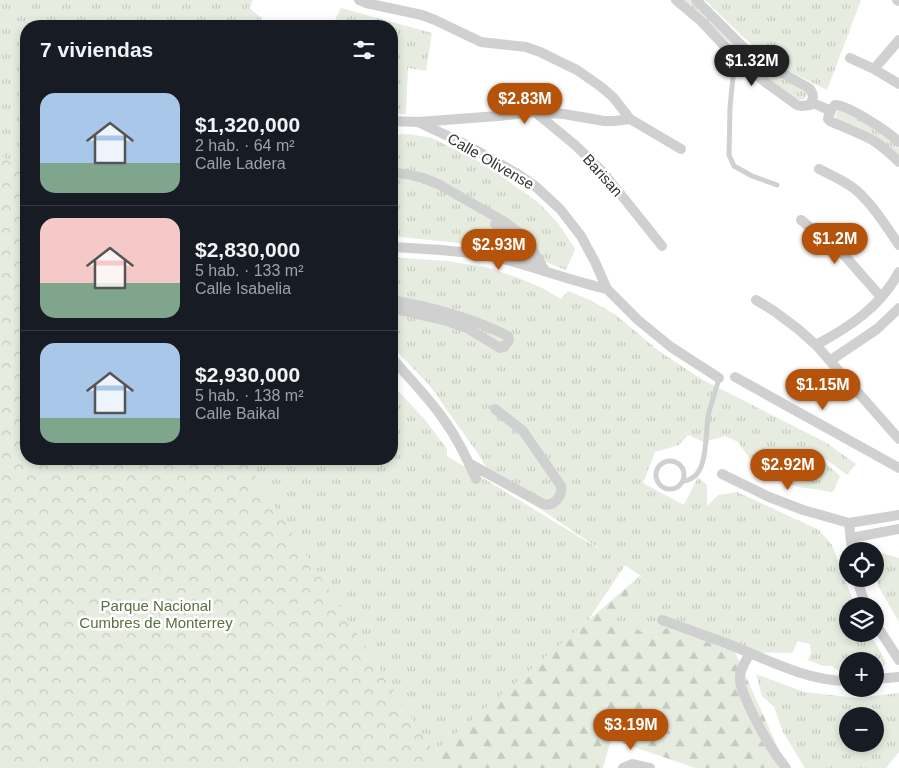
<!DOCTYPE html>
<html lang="es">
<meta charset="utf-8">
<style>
:root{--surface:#171b24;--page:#242831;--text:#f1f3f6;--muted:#9ea1a6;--line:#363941;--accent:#b45309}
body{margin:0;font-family:Helvetica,sans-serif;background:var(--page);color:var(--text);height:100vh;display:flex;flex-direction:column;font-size:19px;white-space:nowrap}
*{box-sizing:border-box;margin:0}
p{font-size:16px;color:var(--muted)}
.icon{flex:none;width:28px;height:28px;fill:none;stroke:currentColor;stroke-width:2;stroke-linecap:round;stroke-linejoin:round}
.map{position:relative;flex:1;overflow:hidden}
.details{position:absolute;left:20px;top:20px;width:378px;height:445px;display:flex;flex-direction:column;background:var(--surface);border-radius:20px;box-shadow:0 2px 8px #0003}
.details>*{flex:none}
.buttons{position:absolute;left:839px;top:542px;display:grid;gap:10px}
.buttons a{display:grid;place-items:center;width:45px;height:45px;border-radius:50%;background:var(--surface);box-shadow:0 2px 8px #0003;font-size:25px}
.price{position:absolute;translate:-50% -42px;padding:0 11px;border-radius:18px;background:var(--accent);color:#fff;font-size:16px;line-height:32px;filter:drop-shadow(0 1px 2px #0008)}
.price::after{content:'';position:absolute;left:50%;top:30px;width:15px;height:11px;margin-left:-8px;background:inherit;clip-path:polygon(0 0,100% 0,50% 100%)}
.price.on{background:#222;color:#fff}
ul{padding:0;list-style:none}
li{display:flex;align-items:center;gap:15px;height:125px;padding:0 20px}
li+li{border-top:1px solid var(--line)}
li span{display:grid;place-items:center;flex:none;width:140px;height:100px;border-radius:15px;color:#555}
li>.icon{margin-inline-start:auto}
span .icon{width:60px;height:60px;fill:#fffc;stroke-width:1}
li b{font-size:21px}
h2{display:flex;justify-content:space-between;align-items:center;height:60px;padding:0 20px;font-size:21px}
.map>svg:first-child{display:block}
.grass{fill:url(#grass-tufts);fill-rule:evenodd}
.forest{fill:url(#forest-firs)}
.park{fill:url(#park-crowns)}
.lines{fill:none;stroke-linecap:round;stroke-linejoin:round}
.service{stroke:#d0d0d0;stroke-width:5}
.minor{stroke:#d0d0d0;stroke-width:10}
.labels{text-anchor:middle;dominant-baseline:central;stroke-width:5;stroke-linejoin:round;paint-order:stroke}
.street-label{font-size:15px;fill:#333;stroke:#fff}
.park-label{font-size:15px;fill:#56703f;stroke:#fff}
</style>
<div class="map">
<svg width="899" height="768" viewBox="0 0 899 768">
<defs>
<pattern id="grass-tufts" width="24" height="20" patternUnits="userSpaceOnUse" patternTransform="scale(1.25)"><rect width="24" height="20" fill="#e6ecdf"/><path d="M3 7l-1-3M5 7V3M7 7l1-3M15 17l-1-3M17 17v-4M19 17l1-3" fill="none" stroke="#c6cbc0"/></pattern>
<pattern id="forest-firs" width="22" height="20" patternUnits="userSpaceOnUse" patternTransform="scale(1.25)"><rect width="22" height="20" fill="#e6ecdf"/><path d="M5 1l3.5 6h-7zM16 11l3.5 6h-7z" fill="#c6cbc0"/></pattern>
<pattern id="park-crowns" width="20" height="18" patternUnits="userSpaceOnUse" patternTransform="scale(1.25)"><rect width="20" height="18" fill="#e6ecdf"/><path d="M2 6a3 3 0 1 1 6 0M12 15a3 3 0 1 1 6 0" fill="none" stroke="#c6cbc0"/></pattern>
</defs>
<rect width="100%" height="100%" fill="#fff"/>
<path class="grass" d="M0,0H253L249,8L262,18L256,26H26V459H391V383L426,421L447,449V456L607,554L490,475L481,458L430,386L391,345V257L446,261L486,267L524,280L544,289L561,299L568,291L590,300L616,315L659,351L703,380L825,442L856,464L847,475L823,457L820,458L840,476L833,492L798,487L760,473L738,442L725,436L704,442L688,435L679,445L655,452L643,483L684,505L698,477L707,485V506L718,495L737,492L819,530L832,545L855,606H848V634H870L884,658L886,664L875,673V661H848L847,675H846L832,666H823L808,660L811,653L810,644L798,641L792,653L735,652L668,628L646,634L611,619L641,576L625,565L587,622L416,768H0Z
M683,0H690L691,1L754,62L772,73L806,90L807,95L805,99L799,100L767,78L752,65L708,22Z
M705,0H861L827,90L779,66L742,36Z
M341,8L432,33L426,71L408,68L406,114H391V91L397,66L391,65V26H332Z
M839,110C857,117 886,134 899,148V158L873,135L860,128L837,120L835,115Z
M408,134L432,138L484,164L539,203L558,223L575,249L566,270L528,255L488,246L391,236V135Z
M882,553L899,558V622L878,586L875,563Z
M756,674L804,692L857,698L899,693V752L886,768H805L783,732L774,707L762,696ZM848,716H875V744H848Z"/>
<path class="forest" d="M641,575L612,619L646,634L668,628L735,652L787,768H695L611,739L603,768H416Z"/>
<path class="park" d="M0,154L26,175V459H244L444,768H0Z"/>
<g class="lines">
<path class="service" d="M735,57L730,107L729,155L734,166L752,176L777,185
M656 475a14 14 0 1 1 28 0a14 14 0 1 1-28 0Z
M683,481C711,479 704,431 709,412C712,401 716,390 719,378"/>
<path class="minor" d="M359,0L366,3L422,15L435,20L481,42L526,47L540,52L577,70L600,86L613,97L630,119L681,149
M676,0L701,21L735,57L765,82L797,105L801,106L810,105C814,98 814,94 809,88L766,64L751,55L696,0
M897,0L899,1
M850,58L874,69L899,84
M874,69L899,40
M811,102L831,111
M535,112L575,145L602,171L662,246
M391,121L418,122L498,116L535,112L564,114L604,121H614L630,119
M418,122L467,145L516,173L535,186L560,209L581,236L595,262L607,289L638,320L671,347L719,378
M899,142C890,133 847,104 835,105C831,109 829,114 828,119L830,121C845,128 860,133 874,141C883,147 891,154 899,162
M819,169C831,175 845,181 856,190C873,205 886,226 899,245
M391,173L406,174L423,178L438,184L505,222L518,232L530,245L545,271
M801,220L844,255L881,297
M495,224C515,236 521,247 531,266
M391,247C428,249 467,251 503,259C538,268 572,281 607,289
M391,300C432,307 472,318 508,336L509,340L504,347L500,348L467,328L444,320L391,308
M756,300L774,311L798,329L816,345L899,439
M816,345C851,326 880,307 899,272
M391,357C408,377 427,396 442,417C456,436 467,458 476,479
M831,360L877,329L899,308
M735,377L899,468
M470,464L543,504C553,507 563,497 561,486L523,431L495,409
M722,474L769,497L803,510L849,523L899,515
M849,523L852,551
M851,538L899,529
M857,579L862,595L867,606
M662,620L728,644L750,653
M875,623L899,660
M875,679L899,677
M623,768L633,764L650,768
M786,768C770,748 759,728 748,704C745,696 740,688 740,679C739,670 746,661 750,653C780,666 814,681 848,681"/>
</g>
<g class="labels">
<g class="street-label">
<text transform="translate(491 161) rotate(30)">Calle Olivense</text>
<text transform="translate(603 175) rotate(48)">Barisan</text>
</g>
<g class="park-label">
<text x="156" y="605">Parque Nacional<tspan x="156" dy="17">Cumbres de Monterrey</tspan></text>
</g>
</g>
</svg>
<div class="buttons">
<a><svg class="icon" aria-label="locate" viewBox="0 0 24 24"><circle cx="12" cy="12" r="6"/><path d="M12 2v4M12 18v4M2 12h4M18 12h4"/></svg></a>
<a><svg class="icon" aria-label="layers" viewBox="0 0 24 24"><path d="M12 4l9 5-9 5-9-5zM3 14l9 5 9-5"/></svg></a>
<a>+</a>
<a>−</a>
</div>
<b class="price on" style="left:752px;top:87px">$1.32M</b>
<b class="price" style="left:525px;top:125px">$2.83M</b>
<b class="price" style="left:835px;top:265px">$1.2M</b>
<b class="price" style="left:499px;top:271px">$2.93M</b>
<b class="price" style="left:823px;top:411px">$1.15M</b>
<b class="price" style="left:788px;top:491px">$2.92M</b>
<b class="price" style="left:631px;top:751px">$3.19M</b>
<section class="details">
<h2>7 viviendas<svg class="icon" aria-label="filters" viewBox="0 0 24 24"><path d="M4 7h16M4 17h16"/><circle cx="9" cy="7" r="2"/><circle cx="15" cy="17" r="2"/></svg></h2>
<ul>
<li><span style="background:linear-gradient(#a9c7e8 70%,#7fa58c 0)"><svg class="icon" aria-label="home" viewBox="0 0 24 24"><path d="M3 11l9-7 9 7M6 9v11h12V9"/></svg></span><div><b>$1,320,000</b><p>2 hab. · 64 m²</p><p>Calle Ladera</p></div></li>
<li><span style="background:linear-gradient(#f6c9c9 65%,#7fa58c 0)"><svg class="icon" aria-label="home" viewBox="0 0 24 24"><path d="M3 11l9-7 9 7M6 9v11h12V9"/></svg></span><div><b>$2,830,000</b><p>5 hab. · 133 m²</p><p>Calle Isabelia</p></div></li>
<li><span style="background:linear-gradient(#a9c7e8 75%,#7fa58c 0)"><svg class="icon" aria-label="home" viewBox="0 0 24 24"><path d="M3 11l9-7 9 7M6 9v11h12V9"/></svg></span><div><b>$2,930,000</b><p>5 hab. · 138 m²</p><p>Calle Baikal</p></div></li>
</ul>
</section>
</div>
